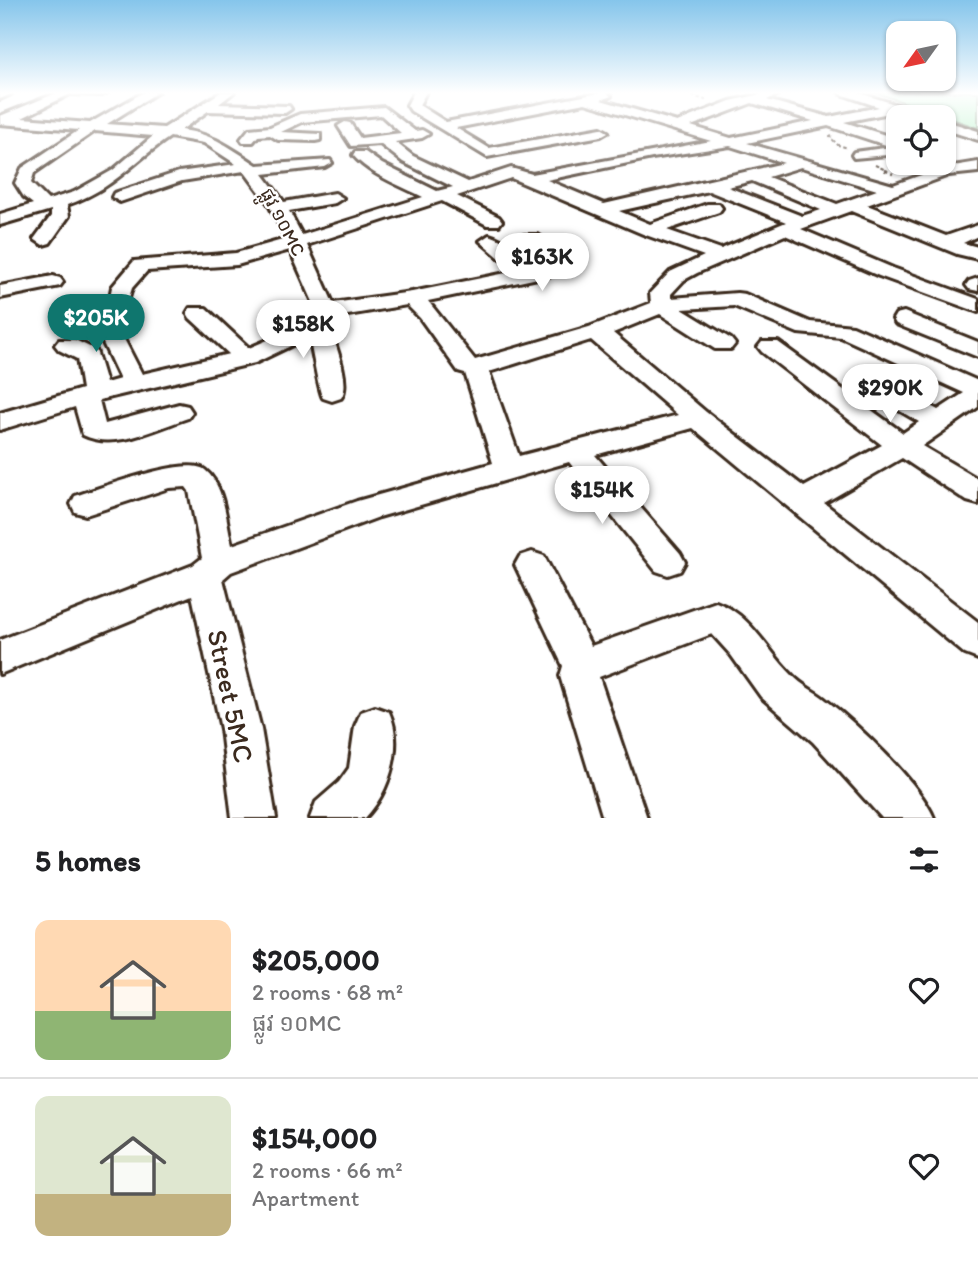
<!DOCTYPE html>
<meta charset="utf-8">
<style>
:root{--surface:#fff;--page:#f6f6f6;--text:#202124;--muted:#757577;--line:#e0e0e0;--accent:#0f766e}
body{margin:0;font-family:Itim,"Noto Sans Khmer",sans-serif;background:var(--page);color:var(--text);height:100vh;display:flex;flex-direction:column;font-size:26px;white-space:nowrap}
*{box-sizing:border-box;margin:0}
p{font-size:23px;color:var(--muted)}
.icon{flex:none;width:38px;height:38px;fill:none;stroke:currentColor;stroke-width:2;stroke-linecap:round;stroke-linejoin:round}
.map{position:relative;height:818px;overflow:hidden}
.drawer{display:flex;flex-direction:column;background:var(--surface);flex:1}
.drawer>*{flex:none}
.needle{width:46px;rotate:237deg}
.buttons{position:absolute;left:886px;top:21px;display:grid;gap:14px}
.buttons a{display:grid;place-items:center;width:70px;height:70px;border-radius:14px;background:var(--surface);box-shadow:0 2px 5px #0004;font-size:35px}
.price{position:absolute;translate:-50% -60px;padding:0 16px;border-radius:24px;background:#fff;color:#222;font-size:23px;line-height:46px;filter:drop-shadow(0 2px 4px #0008)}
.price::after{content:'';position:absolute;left:50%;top:42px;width:21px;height:16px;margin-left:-10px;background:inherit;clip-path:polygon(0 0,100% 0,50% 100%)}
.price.current{background:var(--accent);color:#fff}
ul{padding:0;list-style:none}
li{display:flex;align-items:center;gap:21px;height:175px;padding:0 35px}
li+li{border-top:2px solid var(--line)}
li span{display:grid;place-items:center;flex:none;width:196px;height:140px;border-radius:14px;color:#555}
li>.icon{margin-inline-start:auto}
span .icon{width:84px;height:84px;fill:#fffc;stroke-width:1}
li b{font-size:30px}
h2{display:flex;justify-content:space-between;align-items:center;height:84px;padding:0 35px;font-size:30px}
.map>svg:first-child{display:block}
.green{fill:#a7efbd;stroke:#718c6e;stroke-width:2}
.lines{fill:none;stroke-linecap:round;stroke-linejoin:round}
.minor-casing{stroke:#3b2a1e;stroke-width:6}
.path-far1{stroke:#3b2a1e;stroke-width:2;stroke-dasharray:3.5 2.5;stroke-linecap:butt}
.path{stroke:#3b2a1e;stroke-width:2.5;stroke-dasharray:4.5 3.5;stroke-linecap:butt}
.minor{fill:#fff;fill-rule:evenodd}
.wall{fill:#bc8c7e;stroke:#3b2a1e;stroke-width:2}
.shaded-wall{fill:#997267;stroke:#3b2a1e;stroke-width:2}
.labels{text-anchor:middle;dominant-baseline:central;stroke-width:5;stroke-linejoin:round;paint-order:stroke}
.far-street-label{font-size:19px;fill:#3b2a1e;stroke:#fff}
.near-street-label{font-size:28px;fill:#3b2a1e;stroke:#fff}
</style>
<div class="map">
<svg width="978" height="818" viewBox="0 0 978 818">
<rect width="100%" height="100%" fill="#fff"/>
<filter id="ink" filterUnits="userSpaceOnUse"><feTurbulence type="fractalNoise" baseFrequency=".0143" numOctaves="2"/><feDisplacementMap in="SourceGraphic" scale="14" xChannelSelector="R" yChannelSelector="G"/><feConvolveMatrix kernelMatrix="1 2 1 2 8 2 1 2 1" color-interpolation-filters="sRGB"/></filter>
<g filter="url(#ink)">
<path class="green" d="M872,92H978V128L877,93Z"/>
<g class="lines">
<g class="minor-casing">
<path id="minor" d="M0,92H9L11,94L0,99Z
M59,92H74L22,118L90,123L144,92H158L107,124L164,128L221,92H234L219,104L289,106L291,109L285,113L208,111L181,130C212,133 232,149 257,165L330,160L332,163L325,167L263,174L284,202L335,193L343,198L335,203L289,211L302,235L423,197C400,185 370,175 353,155L355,152H365L382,164L437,191L453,187L403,162L380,144L351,146L338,126L345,122L350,123L360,138L401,133L381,115L302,122L281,132L320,134V140L315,141L278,140L270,135L258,136L253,142H243L241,139L249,129L270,127L300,114L384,107L415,131L422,130L429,134L422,138L395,142L413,156L468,182L511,168L532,174L711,141L585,103L456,128L489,148L601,128L608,132L601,136L487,157L411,111L407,105L414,92H426L419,105L446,122L605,92L611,96L601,100L677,122L730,101L770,92L777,95L767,100L829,117L879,107L841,94L839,92H856L927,114L928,117H910L894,112L844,122L898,139V154L854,158L852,155L854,152L892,147L828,126L747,143L893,185L941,168L978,162V172L949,175L867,205L946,236L978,225V236L963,243L978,247V259L957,254L851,211L801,229L893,268L978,299V312L879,276L785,235L697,273L684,280L671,294V298L737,293L745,294L810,322L853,326L978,381V407L922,446L978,479V504L967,501L902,458L824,503L978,622V659L965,654L693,428L595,455L680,553L685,562L680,571L668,575L656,571L569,462L379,517L231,572L223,579L261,729L276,818H232L221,729L192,595L0,674V640L193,565L202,558L189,491L186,487L169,488L86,515L75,512L71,504L75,496C98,489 187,455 205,470C225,486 226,522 232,545L357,501L493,463L465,373L458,371L420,318L407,305L336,317L328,323C334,341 352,383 341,398L332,401L323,398C319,393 312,348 309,337L255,363L99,400L105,424L179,404L188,406L192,412L188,418C157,428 115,451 83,435L75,407L0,430V413L82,389L77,359L59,350L55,345L59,340H75L96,350L106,383L120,379L88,311L91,306H107L142,374L229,354L190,318L187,313L190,308H206L249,348L277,336L317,311L290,250L237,265L147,271L132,288L128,301H114L110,297L112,287L134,261L236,253L286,239L268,203L244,171L182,181L120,202L112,197L114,193L179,172L236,164L204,143L170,137C131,163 114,189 67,205L69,216L50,243L43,245L34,239L51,216V210L0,225V214L33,204L24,197L15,183L22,168L79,130L0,124V116ZM752,103L813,121L731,138L691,126ZM95,131L153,136L113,170L74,192L48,200L31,183L34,173ZM730,146L784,163L604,204L547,180L652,158ZM801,167L877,190L837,204L768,177ZM511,178L643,234L704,256L670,272L650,293L651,303L589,327L475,360L428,301L576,270L579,266L576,262L538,235H524L522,239L524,243L553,263L529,268C522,255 504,239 489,235L480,241L508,265L511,272L412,292L333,303L307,245L442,201L487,225H499L502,221L499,217L457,196ZM752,181L821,210L802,216L728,187ZM709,191L786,222L721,249L667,230L719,212L722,208L719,204H707L650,224L619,211ZM734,306L798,333L841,337L964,393L938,410L884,381L875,378L866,381L862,386L866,391L919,422L903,433L778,342H762L758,347L762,352L882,445L804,487L706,412L613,333L660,314L715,349H731L735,344L731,339L682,309ZM591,340L678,415L519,456L489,372Z
M943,120L978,131V140L943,129Z
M53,276L60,278L63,282L60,286L0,298V286Z
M978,278V291L969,289L966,285L969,281Z
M904,312L978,342V357L896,324L893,319L896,314Z
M532,552L544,556L591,646L716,602C752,615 766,650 792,675C802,686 815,691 826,700C857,724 920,783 934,818H882L813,742L761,697L731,655L712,634L599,677L647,818H603L560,676L563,666L515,565L520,556Z
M375,707L389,712C404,745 390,792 365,818H310L316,802L339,782L349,768L355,726L361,712Z"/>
</g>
<path class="path-far1" d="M686,94L706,100
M832,136L830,137L838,145L848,148
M875,165L888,171"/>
<path class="path" d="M884,170L893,174"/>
<use href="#minor" class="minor"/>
</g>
<path class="wall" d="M70,92H112L102,97L72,96Z"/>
<path class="shaded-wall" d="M100,92H112L102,97Z"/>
</g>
<linearGradient id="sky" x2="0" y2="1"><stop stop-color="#85c5eb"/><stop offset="0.45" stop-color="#fff"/><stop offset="1" stop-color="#fff" stop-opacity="0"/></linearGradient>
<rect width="978" height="206" fill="url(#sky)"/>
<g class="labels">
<g class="far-street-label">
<text transform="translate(283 222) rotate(62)">ផ្លូវ ១០MC</text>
</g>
<g class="near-street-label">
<text transform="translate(231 696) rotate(78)">Street 5MC</text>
</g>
</g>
</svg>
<div class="buttons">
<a><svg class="needle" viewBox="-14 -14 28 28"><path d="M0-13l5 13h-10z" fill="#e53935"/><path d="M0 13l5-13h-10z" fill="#757577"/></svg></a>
<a><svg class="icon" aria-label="locate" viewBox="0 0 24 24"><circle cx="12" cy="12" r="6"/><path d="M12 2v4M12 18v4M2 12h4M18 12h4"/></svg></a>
</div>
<b class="price" style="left:542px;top:293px">$163K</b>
<b class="price current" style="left:96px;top:354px">$205K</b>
<b class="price" style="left:303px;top:360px">$158K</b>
<b class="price" style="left:890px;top:424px">$290K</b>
<b class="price" style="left:602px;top:526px">$154K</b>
</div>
<section class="drawer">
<h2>5 homes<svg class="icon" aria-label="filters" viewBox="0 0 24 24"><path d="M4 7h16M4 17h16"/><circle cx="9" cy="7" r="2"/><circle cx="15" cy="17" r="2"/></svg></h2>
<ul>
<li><span style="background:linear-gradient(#ffd9b3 65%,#8fb573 0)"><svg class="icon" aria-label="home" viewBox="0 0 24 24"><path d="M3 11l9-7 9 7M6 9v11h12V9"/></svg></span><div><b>$205,000</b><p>2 rooms · 68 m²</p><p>ផ្លូវ ១០MC</p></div><svg class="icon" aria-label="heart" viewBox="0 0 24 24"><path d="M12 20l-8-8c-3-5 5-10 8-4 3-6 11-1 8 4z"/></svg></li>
<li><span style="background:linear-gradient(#dfe7d0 70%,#c2b280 0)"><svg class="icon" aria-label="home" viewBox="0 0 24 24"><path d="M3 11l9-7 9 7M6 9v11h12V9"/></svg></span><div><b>$154,000</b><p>2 rooms · 66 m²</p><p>Apartment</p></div><svg class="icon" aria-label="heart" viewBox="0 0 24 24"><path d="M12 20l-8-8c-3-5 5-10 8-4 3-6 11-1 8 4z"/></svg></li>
</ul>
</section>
